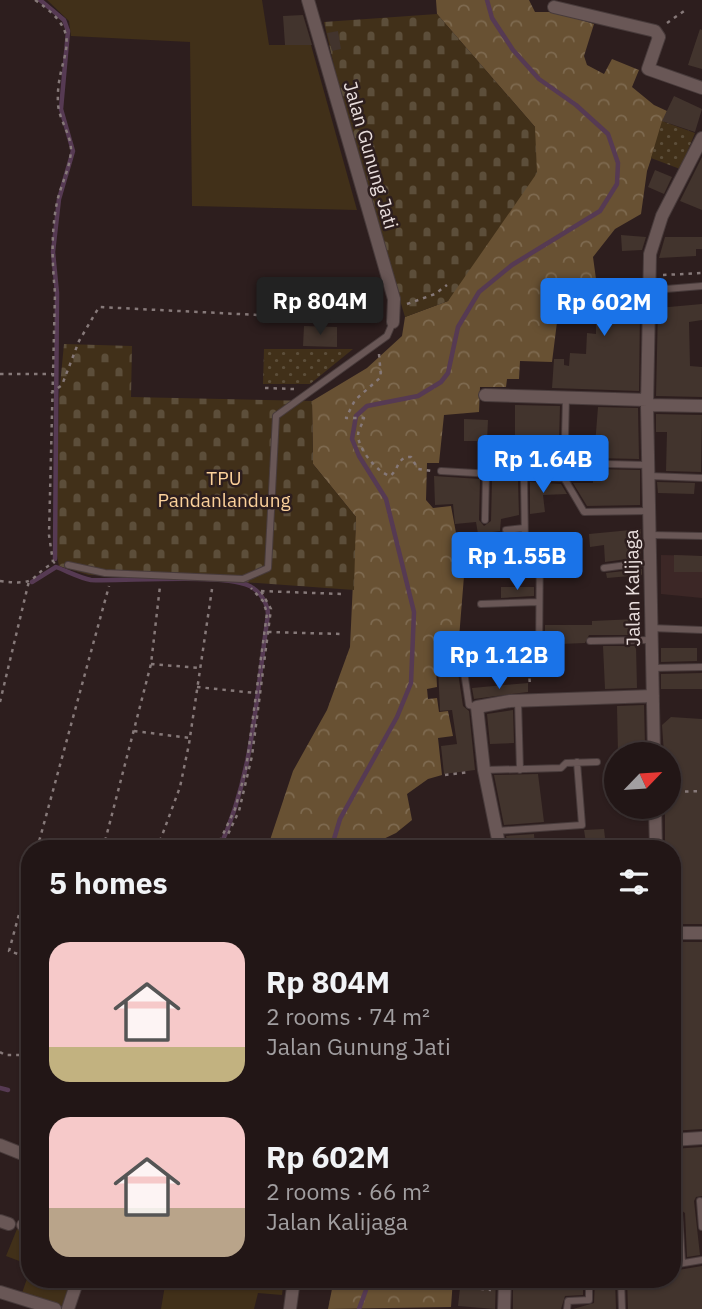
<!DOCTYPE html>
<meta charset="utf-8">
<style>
:root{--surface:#221616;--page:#2e2323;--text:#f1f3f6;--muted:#a29fa1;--line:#3f3535;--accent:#1a73e8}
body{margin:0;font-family:"IBM Plex Sans",sans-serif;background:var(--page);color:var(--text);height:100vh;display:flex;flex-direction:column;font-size:26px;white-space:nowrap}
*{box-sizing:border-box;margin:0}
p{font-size:23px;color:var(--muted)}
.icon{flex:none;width:38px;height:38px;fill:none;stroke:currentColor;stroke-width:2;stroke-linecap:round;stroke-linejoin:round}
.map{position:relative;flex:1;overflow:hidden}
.sheet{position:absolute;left:21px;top:840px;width:660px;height:448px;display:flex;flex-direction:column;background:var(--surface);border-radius:28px;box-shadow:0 2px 5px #0004,0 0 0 2px var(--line)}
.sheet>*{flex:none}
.needle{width:46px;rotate:65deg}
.tools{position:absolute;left:604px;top:742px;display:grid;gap:14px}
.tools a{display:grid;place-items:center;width:77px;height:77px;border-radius:50%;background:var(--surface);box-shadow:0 2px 5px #0004,0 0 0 2px var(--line);font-size:35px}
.price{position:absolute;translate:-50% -60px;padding:0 16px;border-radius:7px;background:var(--accent);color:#fff;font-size:23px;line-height:46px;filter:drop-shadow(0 2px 4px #0008)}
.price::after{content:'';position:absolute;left:50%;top:42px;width:21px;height:16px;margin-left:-10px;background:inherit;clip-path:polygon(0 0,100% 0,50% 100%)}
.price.selected{background:#222;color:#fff}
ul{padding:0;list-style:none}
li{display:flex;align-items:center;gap:21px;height:175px;padding:0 28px}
li span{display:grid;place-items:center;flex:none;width:196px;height:140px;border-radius:21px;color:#555}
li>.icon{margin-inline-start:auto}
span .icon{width:84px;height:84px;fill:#fffc;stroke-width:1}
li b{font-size:30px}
h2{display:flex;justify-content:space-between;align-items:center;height:84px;padding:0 28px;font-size:30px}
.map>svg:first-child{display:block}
.built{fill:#3c2726}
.grass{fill:#413019}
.forest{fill:url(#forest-crowns)}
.cemetery{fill:url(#cemetery-stones)}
.park{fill:url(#park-dots)}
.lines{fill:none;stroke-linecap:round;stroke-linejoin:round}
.stream{stroke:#563a53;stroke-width:4.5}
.building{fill:#42342d}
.lane-casing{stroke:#483b3b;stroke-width:8}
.street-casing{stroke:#483b3b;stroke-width:14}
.path{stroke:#867979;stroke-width:2.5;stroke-dasharray:3.5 5;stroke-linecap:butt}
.lane{stroke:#695756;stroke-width:6}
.street{stroke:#695756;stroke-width:12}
.labels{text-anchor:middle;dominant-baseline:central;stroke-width:5;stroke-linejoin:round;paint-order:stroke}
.street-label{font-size:19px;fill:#e9dedd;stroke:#2d1e1e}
.park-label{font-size:19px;fill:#fcd19b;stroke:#2d1e1e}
</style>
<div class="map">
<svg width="702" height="1309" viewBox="0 0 702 1309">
<defs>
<pattern id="forest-crowns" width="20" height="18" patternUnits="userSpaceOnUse" patternTransform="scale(1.75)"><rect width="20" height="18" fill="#685133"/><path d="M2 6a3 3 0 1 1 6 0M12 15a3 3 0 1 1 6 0" fill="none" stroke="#7e6a50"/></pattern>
<pattern id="cemetery-stones" width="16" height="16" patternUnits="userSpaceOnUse" patternTransform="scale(1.75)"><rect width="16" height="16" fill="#413019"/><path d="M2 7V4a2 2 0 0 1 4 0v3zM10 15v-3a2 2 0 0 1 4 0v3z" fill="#5c4e3a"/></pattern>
<pattern id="park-dots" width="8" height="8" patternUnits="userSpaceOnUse" patternTransform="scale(1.75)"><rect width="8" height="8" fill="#413019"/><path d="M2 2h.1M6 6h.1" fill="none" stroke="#5c4e3a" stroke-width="1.8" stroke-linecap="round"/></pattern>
</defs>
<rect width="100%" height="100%" fill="#2d1e1e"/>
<path class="built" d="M661,555L702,556V598L661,594Z"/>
<path class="grass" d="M47,0H262L269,45H311L357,210L192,206L190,42L71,36L69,21Z
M17,1229L30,1233V1265L6,1256Z
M30,1270V1279H71L62,1306L22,1293Z
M166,1279H284L282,1295L258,1293L254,1309H161Z"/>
<path class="forest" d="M436,0H529L535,12H555L594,24L584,56L587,65L604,74L612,59L639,70L632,87L654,105L667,111L647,171L641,214L615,229L593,257L596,279L559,278V306L552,362L520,361L519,379H507L506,387H480L479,412L444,415L439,463H427L426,500L433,508L451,506L464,576L457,663L436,666L437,687L427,689L428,699L437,698L439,712L448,711L453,736L438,738L442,775L428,779L407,794L412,820L396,833L375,843L376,849H267L293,771L327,710L350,647L356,517L313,464L312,401L367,368L402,336L405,317L448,301L535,127L437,14Z
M334,1279H453L451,1307L328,1309Z"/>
<path class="cemetery" d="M437,14L535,127L537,173L448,301L405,317L346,118L324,22Z
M64,344L132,346L131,397L312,401L313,464L356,517L354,590L187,578L89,575L59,566L56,550L59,396Z"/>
<path class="park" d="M662,121L695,133L680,169L651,158Z
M264,349H353L310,384H263Z"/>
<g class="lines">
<path class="stream" d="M40,0L64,20L68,31L61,109L73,151L59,199L53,252L57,293L55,559
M32,582L56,567C67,571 80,578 91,580C124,582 230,572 253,588C262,594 268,605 268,615C256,695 254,774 219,849
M331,849L340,819L397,717L411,683L414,612L386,499L359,456L352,439L356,416L367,406L418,396L441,382L448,373L458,327L479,292L512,265L600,211L617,184L618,163L608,134L576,105L539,79L513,50L492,18L487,0
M0,1088L8,1090
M359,1309L370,1279"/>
</g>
<path class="building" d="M303,15L312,45H285L283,16Z
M700,29L702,30V69L688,65Z
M338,31L341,49L332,51L327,33Z
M674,96L702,109L695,132L662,121Z
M702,157V210L680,201Z
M655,170L672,177L664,194L648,187Z
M621,235L646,237L642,250L622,251Z
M665,237H702V249H696V256L659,258Z
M561,279L636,282V307H640L639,391L552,388L554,359H564V365L569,366L570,353L586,354L587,333L596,334V306L560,305Z
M702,304V320L689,322L690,366L702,367V397L656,396L658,308Z
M304,326L337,327V347L303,346Z
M515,405L560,406L559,442L530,441V470L501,469V442H515Z
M598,407L638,408L639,459L594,458Z
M656,414L702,415L701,472L666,471L667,432H656Z
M464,419L488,420L487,441H464Z
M593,469L640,470V505L587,506L573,483H593Z
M434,476L480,479L479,520L484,526L491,521L492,480L518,481L519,515L501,519L500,531L478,534L476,522L455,524L453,504L435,505Z
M530,482L561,484L567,494L543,495L545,512L530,514Z
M657,482L695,483L694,494L658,493Z
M641,529V557L605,562L604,545L590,547L589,534Z
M674,555L702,556V572H674Z
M642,569V575L607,578L606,573Z
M501,587H534V596L501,598Z
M636,619V635H589L585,643L559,644V656L545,657V625H592V621Z
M603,646H636L637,688L605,689Z
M661,648H697V661L661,662Z
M457,666L463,706L469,711L475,770L444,774L441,746L457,744L452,710L440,711L438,667Z
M702,673V689H661V674Z
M528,683V692L474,699L472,688Z
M644,705L645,745H637L638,754H618L617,706Z
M513,710L514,743L490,744L487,714Z
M671,717L702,719V924H672V849H665V807H673L672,763H668V754H664L662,725Z
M538,774L544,822L504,825L494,775Z
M604,829L606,847L587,849L584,830Z
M534,834L535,849H509L506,836Z
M672,942H702V1129L672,1131Z
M702,1147V1196L696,1197L694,1201L700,1255L687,1257L685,1213L678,1208L673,1214L676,1259H672V1207H676L672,1149Z
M702,1266V1309H628L627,1279H672V1271Z
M461,1279H496L495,1309L458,1306Z
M525,1279H583V1295L565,1296L561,1309H513V1288H524Z
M595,1279H615L616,1309H573L594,1303Z"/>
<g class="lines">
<g class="lane-casing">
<path id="lane" d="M649,300L656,299L666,289L702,286
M566,397L564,478L584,512L649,511
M564,463L648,465
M441,471L564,478
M649,476L702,478
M485,520L486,473
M506,530L524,528
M650,535L702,536
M68,565L105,573L243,579L268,568L276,416L387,336L393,322
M604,568L650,562
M481,604L538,602
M651,628L702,630
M590,641L652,640
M652,668L702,667
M518,701L520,770
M477,707L469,705L463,665L539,658L540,541L525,543L524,478
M484,770L561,768L566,763L597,762
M497,831L582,825L577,762
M700,1201L702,1227
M679,1214L682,1263
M672,1265L702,1260
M621,1279L622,1309
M567,1309L568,1301L589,1300V1279"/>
</g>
<g class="street-casing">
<path id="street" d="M308,0L394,299L393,322
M554,7L655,31L659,37L648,69L702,88
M485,395L647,400
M647,405L702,406
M654,754L647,405L650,254L662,216L702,138
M655,807L656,849
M500,849L484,770L477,707L510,701L653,696
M672,933H702
M672,1140L702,1138
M0,1145L30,1157
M0,1221L9,1224
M23,1225L30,1227
M0,1292L55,1309
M68,1309L78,1279
M290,1309L294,1279
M504,1309L505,1279"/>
</g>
<path class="path" d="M35,0C91,38 55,53 58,104C59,120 71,134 71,150C70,169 61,184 57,202C51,232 52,262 55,293L49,535L53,562
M667,23L684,11
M663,275L702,273
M407,304L435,294L447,285
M379,354L381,377L355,400L346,418H364C363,423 358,430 358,435C358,449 377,472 390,476C399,470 397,456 411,457L418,469L432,471
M0,374H52
M265,388L294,389
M51,393L62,385L79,341L99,307L379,321
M0,581C41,586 27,577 55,562
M261,591L341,594
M268,632L342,634
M151,664L200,668
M529,670L530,687
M197,687L255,693
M0,702L29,581
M134,731L190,738
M445,775L470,772
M668,792L702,791
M37,849L109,586
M103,849L151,664L160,586
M157,849L180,787L189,744L212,589
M216,849L235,809L246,769L267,613L263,601L251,588
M221,849L239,811L252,756L271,609L261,591
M30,874L9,951L30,958
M0,1052L5,1055H30
M455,1286L491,1290"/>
<use href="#lane" class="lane"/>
<use href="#street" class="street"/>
</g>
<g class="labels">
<g class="street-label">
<text transform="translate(371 155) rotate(74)">Jalan Gunung Jati</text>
<text transform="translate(632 588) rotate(-91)">Jalan Kalijaga</text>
</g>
<g class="park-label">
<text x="224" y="478">TPU<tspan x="224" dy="22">Pandanlandung</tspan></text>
</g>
</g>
</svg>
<div class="tools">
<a><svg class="needle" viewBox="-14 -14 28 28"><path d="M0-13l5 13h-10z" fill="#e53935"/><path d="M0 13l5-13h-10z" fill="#a29fa1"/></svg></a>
</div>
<b class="price selected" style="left:320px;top:337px">Rp 804M</b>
<b class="price" style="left:604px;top:338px">Rp 602M</b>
<b class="price" style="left:543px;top:495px">Rp 1.64B</b>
<b class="price" style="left:517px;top:592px">Rp 1.55B</b>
<b class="price" style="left:499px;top:691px">Rp 1.12B</b>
<section class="sheet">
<h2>5 homes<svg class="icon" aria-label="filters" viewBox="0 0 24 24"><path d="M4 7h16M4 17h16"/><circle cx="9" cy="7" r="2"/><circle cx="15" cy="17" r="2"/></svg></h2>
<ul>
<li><span style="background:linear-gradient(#f6c9c9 75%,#c2b280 0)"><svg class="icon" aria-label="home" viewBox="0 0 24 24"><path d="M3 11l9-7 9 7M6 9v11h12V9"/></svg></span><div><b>Rp 804M</b><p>2 rooms · 74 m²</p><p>Jalan Gunung Jati</p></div></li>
<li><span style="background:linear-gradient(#f6c9c9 65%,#b9a48a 0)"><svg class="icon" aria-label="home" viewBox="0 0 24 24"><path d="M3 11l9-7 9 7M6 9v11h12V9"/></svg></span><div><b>Rp 602M</b><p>2 rooms · 66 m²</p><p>Jalan Kalijaga</p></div></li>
</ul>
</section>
</div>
